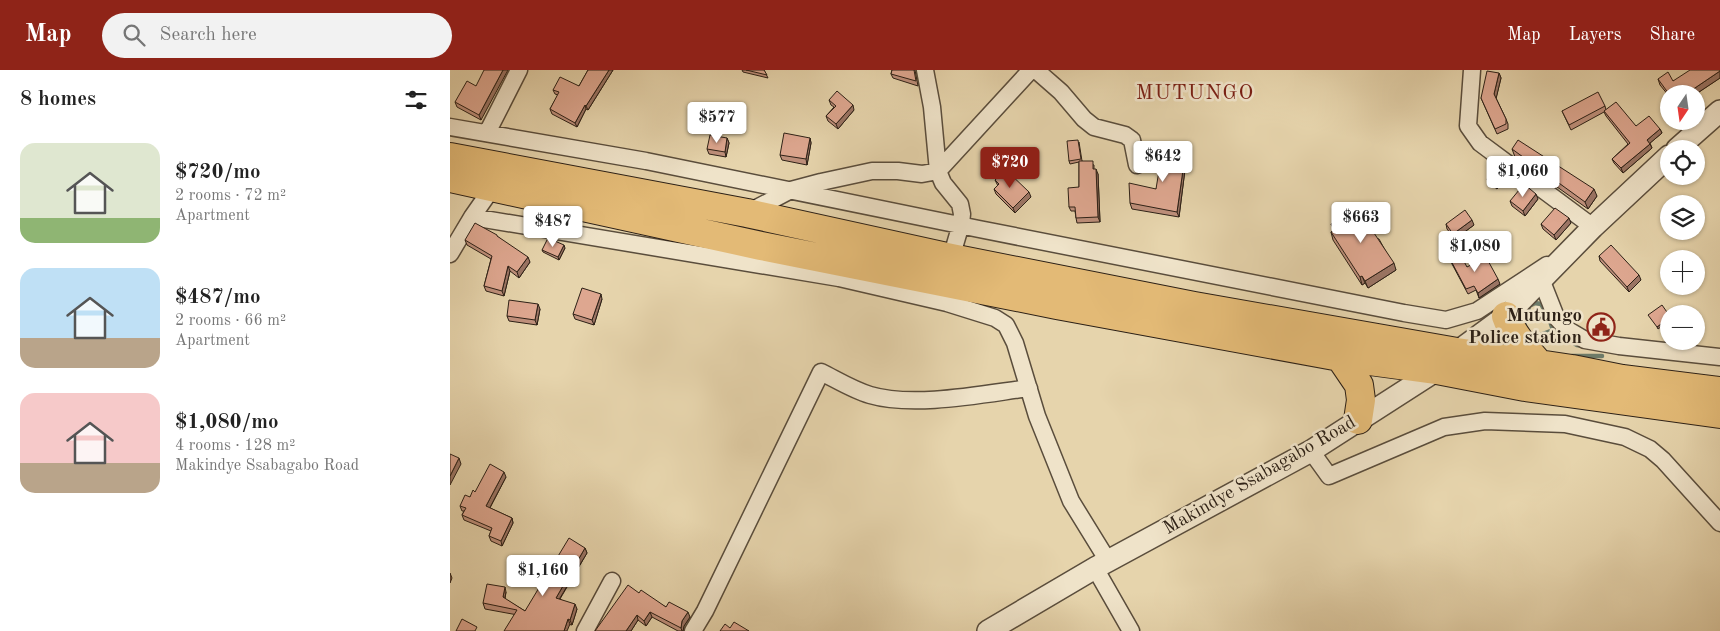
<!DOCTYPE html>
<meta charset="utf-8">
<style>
:root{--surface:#fff;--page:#f2f2f2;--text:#222;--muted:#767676;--accent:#8f2418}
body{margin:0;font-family:"Old Standard TT",serif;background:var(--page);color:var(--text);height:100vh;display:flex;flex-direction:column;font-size:19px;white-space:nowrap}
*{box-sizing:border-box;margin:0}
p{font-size:16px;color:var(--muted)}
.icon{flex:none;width:28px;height:28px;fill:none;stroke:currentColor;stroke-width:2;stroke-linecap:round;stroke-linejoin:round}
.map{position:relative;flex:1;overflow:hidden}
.side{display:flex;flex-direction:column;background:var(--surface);width:450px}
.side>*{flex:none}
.needle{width:32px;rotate:193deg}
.fabs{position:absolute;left:1210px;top:15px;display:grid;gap:10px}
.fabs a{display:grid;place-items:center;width:45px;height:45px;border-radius:50%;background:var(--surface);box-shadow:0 1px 4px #0004;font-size:25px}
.price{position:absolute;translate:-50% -42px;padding:0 11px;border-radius:5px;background:#fff;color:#222;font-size:16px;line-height:32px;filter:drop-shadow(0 1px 2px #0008)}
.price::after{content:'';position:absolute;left:50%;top:30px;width:15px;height:11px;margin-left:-8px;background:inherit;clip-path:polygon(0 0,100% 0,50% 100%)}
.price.selected{background:var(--accent);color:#fff}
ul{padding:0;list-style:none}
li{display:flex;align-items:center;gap:15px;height:125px;padding:0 20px}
li span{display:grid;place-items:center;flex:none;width:140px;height:100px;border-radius:15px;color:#555}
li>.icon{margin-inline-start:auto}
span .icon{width:60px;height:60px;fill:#fffc;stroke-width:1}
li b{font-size:21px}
h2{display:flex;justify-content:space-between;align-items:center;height:60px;padding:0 20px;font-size:21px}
header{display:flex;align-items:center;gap:30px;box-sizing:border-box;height:70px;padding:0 25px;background:var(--accent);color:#fff}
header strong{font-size:24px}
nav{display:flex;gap:28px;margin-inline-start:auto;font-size:18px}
.search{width:350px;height:45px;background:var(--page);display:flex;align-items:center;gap:12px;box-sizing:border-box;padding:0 18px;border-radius:28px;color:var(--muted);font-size:19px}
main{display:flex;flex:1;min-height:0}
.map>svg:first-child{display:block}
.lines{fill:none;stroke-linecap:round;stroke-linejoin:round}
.stream{stroke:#6c7c6b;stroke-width:4.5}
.minor-casing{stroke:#5a4d3c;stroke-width:19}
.tertiary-casing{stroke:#5a4d3c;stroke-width:24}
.trunk-casing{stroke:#2c2016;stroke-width:30}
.minor{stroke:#efe3c9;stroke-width:16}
.tertiary{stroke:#efe3c9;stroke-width:21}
.trunk{stroke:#e3ba76;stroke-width:28}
.wall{fill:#bf907c;stroke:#2c2016}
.shaded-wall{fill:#9b7565;stroke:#2c2016}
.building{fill:#dea790;stroke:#2c2016}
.labels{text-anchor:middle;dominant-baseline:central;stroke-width:5;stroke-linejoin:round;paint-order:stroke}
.poi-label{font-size:19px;font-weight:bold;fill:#2c2016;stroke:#efe3c9;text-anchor:end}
.street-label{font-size:19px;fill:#2c2016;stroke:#efe3c9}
.quarter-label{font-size:21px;letter-spacing:1px;fill:#7a1f14;stroke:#efe3c9}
</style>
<header>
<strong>Map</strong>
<div class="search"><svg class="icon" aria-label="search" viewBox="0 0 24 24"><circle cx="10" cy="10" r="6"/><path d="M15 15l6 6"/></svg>Search here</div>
<nav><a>Map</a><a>Layers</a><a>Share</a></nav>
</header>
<main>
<section class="side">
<h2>8 homes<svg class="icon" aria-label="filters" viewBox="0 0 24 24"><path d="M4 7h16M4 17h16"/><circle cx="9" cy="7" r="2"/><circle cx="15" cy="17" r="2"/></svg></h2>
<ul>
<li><span style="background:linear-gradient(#dfe7d0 75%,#8fb573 0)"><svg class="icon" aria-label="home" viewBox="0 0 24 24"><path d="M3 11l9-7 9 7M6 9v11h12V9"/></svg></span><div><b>$720/mo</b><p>2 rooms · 72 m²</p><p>Apartment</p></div></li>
<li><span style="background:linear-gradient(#bfe0f5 70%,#b9a48a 0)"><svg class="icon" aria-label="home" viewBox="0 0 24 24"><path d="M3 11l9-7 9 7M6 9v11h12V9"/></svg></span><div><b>$487/mo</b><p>2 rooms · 66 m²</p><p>Apartment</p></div></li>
<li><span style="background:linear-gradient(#f6c9c9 70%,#b9a48a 0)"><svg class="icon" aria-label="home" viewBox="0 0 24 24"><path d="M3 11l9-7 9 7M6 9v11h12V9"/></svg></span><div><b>$1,080/mo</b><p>4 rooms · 128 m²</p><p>Makindye Ssabagabo Road</p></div></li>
</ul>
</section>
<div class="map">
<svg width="1270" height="561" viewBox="0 0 1270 561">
<rect width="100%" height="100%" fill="#e6d4ac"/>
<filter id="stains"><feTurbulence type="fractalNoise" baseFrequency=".004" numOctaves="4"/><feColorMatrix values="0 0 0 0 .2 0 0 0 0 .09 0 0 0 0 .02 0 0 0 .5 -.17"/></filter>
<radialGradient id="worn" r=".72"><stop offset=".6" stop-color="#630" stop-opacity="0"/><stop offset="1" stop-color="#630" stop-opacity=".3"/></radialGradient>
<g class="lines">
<path class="stream" d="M1074,256L1079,236L1085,233L1091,234L1098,245L1103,260L1127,275L1133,276
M1080,269L1103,260
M1122,286H1152"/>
<g class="minor-casing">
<path id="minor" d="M475,0L482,37L488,101L493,113L510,134L512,144L511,154L501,188
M1022,0L1018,56L1030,73L1143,157
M0,57L196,91L529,159L954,243L996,250L1027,241L1097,195
M37,63L69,0
M297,143L341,120L371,112L422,101H448L472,104L488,101L579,2L582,0L587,1L611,22L634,49L644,57L675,65L682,70L687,95
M22,147L389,208L497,233L545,248L556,255L565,273L587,346L621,431L658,491
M0,184L22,147L43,117
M1091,209L1106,247L1118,260L1135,270L1169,276L1270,287
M861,381L879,406L994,357L1035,351L1115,354L1175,367L1200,379L1213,390L1270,453
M645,498L681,561
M135,561L162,511
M243,561L255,541L371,302C387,310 403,320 420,325C464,338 533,324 579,318"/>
</g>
<g class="tertiary-casing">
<path id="tertiary" d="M1227,79L1270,41
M538,561L645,498L861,381L987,300L1007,282L1056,246L1143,157L1219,86"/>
</g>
<g class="trunk-casing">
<path id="trunk" d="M0,87L297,143L501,188L744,236L1007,282L1122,299L1172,309L1270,321
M0,108L311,176L607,235L890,287L987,300L1075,317L1270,344
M1056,246C1062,264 1077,280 1090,295
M890,287L909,315L911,330L908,350"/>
</g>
<use href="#minor" class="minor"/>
<use href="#tertiary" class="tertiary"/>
<use href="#trunk" class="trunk"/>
</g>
<path class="wall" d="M138,0H163L138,40L136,39L127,57L102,44L100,39L108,25L105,24L103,20L129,16Z
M292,0H314L318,8L293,2Z
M442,0H465L468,16L443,8L441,4Z
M1270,0V8L1246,24H1219V26L1210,15L1208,9L1223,11Z
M1049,3L1051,8L1046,28L1056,49L1058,54V59L1047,64L1031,28Z
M26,16L31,50L7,37L5,32Z
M379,30L404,40L388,59L378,51L376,46L384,37L381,35Z
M1155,36L1156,40L1186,56L1210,59L1212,63L1200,73L1202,78L1173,103L1164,93L1162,89L1178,74L1156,46L1154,42L1121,60L1112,41Z
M277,68L279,73L276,87L259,84L257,79Z
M360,68L361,73L357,95L332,90L330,85Z
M629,72L632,91L644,95V99L648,104L650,152L627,153L626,148L625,141H621L619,137L629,117V92L620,94L619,91Z
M736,79L737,84L729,147L682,139L680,133L706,119Z
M1062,79L1147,126L1138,139L1065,87Z
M1055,105L1056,108L1047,119L1038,112L1037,109Z
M545,110L581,127L565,143L546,124L544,119L548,116Z
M1088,129L1075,146L1062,136L1060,131Z
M1121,153L1106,170L1093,159L1091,154Z
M881,154L929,169L946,200L918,218L915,213L912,215L883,170L881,162L884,160Z
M996,154L1024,155L1005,169L997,159Z
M48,167L80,192L69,208L60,201L54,226L36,221L34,216L41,189L17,175L15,170Z
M115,178L109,190L93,182L92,180Z
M1149,186L1191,210L1179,222L1150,191Z
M1000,189L1017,197L1050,214L1029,228L1026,220L1018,224L1002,194Z
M152,229L144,255L125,249L123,244Z
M90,239L87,255L59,251L57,246Z
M56,407L40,438L62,448L63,453L52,476L41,471L39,466L41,461L14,450L12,445L14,441H12L10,436L25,422Z
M135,478L137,483L110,529L127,539L122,555L35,539L33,533L56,522L55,529L75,541Z
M189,523L216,537L240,547L234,556L233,561H228L202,547L196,556L188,550L181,561H145Z"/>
<path class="shaded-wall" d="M53,0H58L31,50L29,45Z
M159,0H163L138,40L136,36Z
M1270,1V8L1246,24H1236Z
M1049,3L1051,8L1046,29L1044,24Z
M135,35L136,39L127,57L125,53Z
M403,35L404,40L388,59L386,54Z
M1210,59L1212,63L1199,74L1197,70Z
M277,68L279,73L276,87L275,82Z
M360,68L361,73L357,95L356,89Z
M1200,74L1202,78L1173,103L1171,98Z
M736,79L737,84L729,147L727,142Z
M646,99L648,104L650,152L648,147Z
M1055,105L1056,108L1047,119L1046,116Z
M1144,119L1147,126L1138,139L1135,132Z
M579,122L581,127L565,143L563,138Z
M1086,124L1088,129L1075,146L1073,141Z
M1119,148L1121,153L1106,170L1104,165Z
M1022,150L1024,155L1005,169L1003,164Z
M114,175L115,178L109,190L108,187Z
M78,187L80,192L69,208L67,202Z
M944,193L946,200L918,218L915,211Z
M58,196L60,201L54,226L52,221Z
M1189,205L1191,210L1179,222L1177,217Z
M912,206L915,213L912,215L910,207Z
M1048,209L1050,214L1029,228L1028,223Z
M151,224L152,229L144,255L142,250Z
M88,234L90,239L87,255L85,250Z
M1219,248V251L1208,259L1207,257Z
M9,388L11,394L0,415V406Z
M54,402L56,407L38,441L36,436Z
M62,448L63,453L52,476L51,471Z
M135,478L137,483L107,533L106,528Z
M0,503L2,508L0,513Z
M55,517L56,522L54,532L53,527Z
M125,534L127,539L122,555L120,550Z
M200,542L202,547L196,556L194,551Z
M238,542L240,547L234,556L233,561H232L231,558L232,551Z
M187,545L188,550L181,561H176Z
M118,549L120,554L117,561H114Z"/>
<path class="building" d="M34,0H53L29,45L5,32L17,11L26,16Z
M138,0H159L136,36L135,35L125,53L100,39L109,22L103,20L110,7L129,16Z
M296,0H314L317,5Z
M442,0H464L466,11L441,4Z
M1240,0H1270V1L1236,24H1219L1208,9L1218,2L1223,11Z
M1037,1L1049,3L1044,24L1056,49V54L1045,59L1031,28Z
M387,21L403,35L386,54L376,46L386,36L379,30Z
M1148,22L1155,36L1119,55L1112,41Z
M1166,32L1186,56L1199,46L1210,59L1197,70L1200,74L1171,98L1162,89L1180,73L1154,41Z
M334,63L360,68L356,89L330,85Z
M260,65L277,68L275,82L257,79Z
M628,70L631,89L619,91L617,71Z
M1068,70L1144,119L1135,132L1062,79Z
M713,76L736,79L727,142L680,133L679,113L706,119Z
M629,91H643V99H646L648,147L626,148L625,137H619L618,118L629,117Z
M1046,98L1055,105L1046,116L1037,109Z
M556,100L579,122L563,138L544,119L549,114L545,110Z
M1074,114L1086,124L1073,141L1060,131Z
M909,136L926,162L924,163L944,193L915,211L912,206L910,207L881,162L885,160L881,154Z
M1105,138L1119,148L1104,165L1091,154Z
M1015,140L1022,150L1003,164L996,154Z
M25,153L47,165V166L78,187L67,202L58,196L52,221L34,216L42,186L15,170Z
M98,168L114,175L108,187L92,180Z
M1161,175L1189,205L1177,217L1149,186Z
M1010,184L1017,197L1036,187L1048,209L1028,223L1024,216L1016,219L1000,189Z
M132,218L151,224L142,250L123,244Z
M59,230L88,234L85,250L57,246Z
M1212,235L1219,245V248L1207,257L1198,245Z
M0,384L9,388L0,406Z
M40,394L54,402L36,436L62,448L51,471L39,466L42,458L12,445L16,438L10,436L15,425L20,427L23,420L25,422Z
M119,468L135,478L106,528L125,534L120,550L118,549L114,561H54L67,540L33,533L37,514L55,517L53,527L75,541Z
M178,515L189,523L191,520L216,537L219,532L238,542L232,551L231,558L200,542L194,551L187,545L176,561H145Z
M12,549L27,557L25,561H6Z
M284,552L299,561H270L275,554L280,558Z"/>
<defs>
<g id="civic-ring" transform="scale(1.4375)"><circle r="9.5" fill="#efe3c9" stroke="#8f2418" stroke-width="1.5"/><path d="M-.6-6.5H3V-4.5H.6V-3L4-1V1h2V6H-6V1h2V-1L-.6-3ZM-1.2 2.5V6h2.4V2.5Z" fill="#8f2418"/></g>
</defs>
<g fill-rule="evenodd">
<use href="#civic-ring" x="1151" y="257"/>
</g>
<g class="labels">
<g class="poi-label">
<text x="1132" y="246">Mutungo<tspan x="1132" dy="22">Police station</tspan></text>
</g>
<g class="street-label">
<text transform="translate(810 406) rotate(-30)">Makindye Ssabagabo Road</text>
</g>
<g class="quarter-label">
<text x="745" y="23">MUTUNGO</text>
</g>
</g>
<rect width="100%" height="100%" filter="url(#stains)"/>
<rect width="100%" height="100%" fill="url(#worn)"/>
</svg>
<div class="fabs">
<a><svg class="needle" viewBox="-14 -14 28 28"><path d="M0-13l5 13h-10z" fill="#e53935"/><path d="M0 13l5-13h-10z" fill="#767676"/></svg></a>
<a><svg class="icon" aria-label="locate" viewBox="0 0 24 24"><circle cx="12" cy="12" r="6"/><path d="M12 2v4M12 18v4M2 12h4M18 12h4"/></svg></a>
<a><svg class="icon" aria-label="layers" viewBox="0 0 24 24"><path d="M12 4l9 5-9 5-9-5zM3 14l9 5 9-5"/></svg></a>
<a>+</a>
<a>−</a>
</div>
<b class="price" style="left:267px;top:74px">$577</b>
<b class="price" style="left:713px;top:113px">$642</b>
<b class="price selected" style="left:560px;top:119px">$720</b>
<b class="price" style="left:1073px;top:128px">$1,060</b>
<b class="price" style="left:911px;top:174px">$663</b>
<b class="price" style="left:103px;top:178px">$487</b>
<b class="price" style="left:1025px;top:203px">$1,080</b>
<b class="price" style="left:93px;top:527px">$1,160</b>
</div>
</main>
